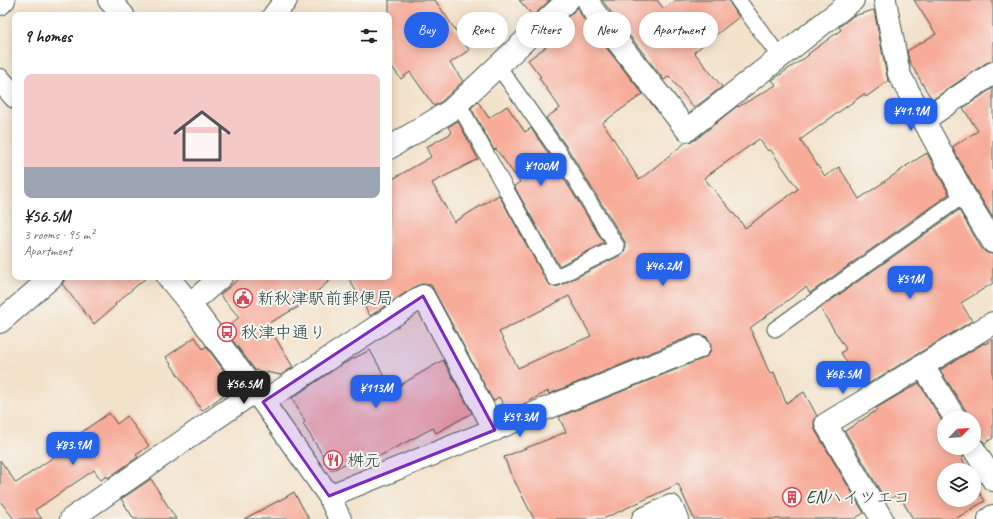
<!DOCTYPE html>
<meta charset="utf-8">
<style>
:root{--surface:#fff;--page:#f6f6f6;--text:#202124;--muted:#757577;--accent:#2563eb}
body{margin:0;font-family:Caveat,"Klee One",sans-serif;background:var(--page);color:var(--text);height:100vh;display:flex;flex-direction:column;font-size:15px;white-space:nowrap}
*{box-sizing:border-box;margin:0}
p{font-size:13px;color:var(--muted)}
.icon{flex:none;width:22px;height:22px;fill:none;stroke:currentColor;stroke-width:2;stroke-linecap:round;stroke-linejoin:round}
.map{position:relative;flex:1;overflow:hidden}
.drawer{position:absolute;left:12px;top:12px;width:380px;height:268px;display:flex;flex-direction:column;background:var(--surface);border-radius:8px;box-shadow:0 2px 10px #0003}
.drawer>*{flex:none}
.top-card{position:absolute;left:404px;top:12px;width:380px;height:36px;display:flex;gap:8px}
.needle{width:26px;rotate:65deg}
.controls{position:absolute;left:937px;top:411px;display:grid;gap:8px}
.controls a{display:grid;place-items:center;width:44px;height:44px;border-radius:50%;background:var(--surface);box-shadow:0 2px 10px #0003;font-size:20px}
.price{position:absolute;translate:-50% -34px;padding:0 9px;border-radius:8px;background:var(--accent);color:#fff;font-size:13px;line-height:26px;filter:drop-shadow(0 1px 2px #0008)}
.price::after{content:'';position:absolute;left:50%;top:24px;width:12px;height:9px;margin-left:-6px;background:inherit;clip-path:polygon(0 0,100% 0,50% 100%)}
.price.on{background:#222;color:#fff}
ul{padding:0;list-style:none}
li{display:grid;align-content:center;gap:8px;height:212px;padding:0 12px}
li span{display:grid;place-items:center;height:124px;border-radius:8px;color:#555}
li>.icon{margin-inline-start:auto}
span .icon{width:72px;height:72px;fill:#fffc;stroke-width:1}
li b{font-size:17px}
h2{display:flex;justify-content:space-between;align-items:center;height:48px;padding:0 12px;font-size:17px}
.tag{padding:0 14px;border-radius:18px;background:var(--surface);box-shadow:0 2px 10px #0003;font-size:14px;line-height:36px}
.tag.on{background:var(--accent);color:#fff}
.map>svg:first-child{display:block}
.building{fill:#f7ab98;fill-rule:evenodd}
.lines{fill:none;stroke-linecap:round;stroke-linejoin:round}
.service-casing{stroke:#3f564a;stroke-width:17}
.minor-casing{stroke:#3f564a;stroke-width:24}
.service{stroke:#fff;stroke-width:15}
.minor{stroke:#fff;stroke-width:22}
.marked{fill:#7b2cbf;fill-opacity:0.2;stroke:#7b2cbf;stroke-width:3;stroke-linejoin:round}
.labels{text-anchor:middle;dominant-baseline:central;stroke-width:4;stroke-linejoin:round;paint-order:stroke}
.poi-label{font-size:17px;fill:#1f3d34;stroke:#f6f6f2;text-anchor:start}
</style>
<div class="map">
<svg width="993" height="519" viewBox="0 0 993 519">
<rect width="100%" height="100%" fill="#f6f6f2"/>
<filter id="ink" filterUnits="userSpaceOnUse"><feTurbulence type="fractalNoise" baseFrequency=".025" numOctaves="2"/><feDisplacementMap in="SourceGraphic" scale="8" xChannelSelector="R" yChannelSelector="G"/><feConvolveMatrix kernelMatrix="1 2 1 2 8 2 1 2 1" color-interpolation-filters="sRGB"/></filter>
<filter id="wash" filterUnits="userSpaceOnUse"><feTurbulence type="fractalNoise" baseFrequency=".012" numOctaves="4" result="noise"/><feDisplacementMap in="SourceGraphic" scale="16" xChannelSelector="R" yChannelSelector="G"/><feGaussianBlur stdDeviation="0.9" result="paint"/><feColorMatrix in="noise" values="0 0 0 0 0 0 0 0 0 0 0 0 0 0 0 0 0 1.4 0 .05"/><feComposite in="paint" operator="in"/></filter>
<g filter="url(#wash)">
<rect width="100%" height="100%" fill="#f3e2ca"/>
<g id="blocks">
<path class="building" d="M389,0H435L469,50L450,63L463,81L442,101L434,106L410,72L401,79L389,63Z
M519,0H550L533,16Z
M602,0H657L664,9L676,0H729L731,5L739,17L694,52L722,87L694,108L669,76L664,80Z
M914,0H993V61L986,63L932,100L909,61L907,51L936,34Z
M578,7L582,17L643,94L602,123L610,133L639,180L686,142H689L695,140L737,106L738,107L776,85L772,80L809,55L808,54L841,30L839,27L853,16L874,10L887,76L888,81L866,97L864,94L800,140L825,176L839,167L859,199L907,166H906L927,153L949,194L810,293L806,287L750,328L770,374L774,372L786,403L804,392L817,416L815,418L814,424L815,430L864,513L854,519H694L678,484L603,519H534L510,472L504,457L566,432L559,417L704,358L709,354L711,348L710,342L707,337L701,335H694L549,394L548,391L526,403L507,411L499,397L493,401L431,285H429L422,284L416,286L370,316L348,277H389V181L431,157L426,147L452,133L448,127L458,121L478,159L432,183L454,222L499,195L547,282L550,285L554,287L559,286L621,255L624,252L626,247L625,242L566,146L546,118L560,108L539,78L541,77L528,60L554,41L549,35ZM759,139L768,151L770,149L798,189L745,228L740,221L704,178ZM569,296L591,336L518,368L499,332Z
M993,88V218L975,189L952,147L978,131L963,108Z
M478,102L489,118L507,106L525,132L531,128L550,156L604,243L559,266L514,186L520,182L496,149L494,150L471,108Z
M959,210L982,249L987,253L993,254V283L961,303L972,321L863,387L841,353L846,349L820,308Z
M64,277H147L115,304L116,305L94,324L62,284L64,281Z
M241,277H334L300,306L267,324L293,367L281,375L255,370L225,330L239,317L220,295Z
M195,337L203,349L206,346L229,378V391L202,411L191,394L166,357Z
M993,339V438L985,443L979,437L974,436V418H967L966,411L940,370L984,343L985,344Z
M370,350L392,390L443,360L472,413L436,433L433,428L370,461L366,453L331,471L319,449L303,424L305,422L292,398L341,365Z
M919,383L944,424V448H961L964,457L961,458L968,470H944V500H974V484L985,501L955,519H913L902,500L900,501L897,495L886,501L845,431L877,410L876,408Z
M109,413L117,424L127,416L149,446L136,455L138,457L108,478L107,476L101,480L94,470L35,510L42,519H14L0,501V460L16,483L74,443L72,439Z
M151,479L176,519H134L121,499Z
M294,492L309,519H244L284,498Z"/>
</g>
</g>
<g filter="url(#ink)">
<use href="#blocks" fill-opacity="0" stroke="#3f564a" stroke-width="1"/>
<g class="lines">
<g class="service-casing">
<path id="service" d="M738,0L780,57
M458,103L555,278L617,247L558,151L498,66
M775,329L964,195"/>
</g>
<g class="minor-casing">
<path id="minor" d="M109,0L123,15
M588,0L592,9L687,130L853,0
M885,0L899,74L964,195L993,242
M0,4L4,0
M274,15L286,0
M0,80L15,97
M924,120L993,73
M389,148L450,111L568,0
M168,277L190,304L263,402L329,496L340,519
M190,304L221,277
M0,322L52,277
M923,366L955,418
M263,402L423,296L495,430
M973,448L993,480
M329,496L699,347
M71,519L255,391
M643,519L671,506L677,519
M882,519L826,424L993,323
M989,519L993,516"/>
</g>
<use href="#service" class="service"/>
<use href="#minor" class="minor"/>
</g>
</g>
<path class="marked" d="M423,296L495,430L329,496L263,402Z"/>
<defs>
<g id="civic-ring" transform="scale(1)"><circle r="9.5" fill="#f6f6f2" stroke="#d1495b" stroke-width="1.5"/><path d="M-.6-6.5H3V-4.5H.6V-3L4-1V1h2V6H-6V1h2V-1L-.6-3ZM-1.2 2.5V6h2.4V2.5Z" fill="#d1495b"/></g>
<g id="bus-ring" transform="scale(1)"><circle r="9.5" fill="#f6f6f2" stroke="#d1495b" stroke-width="1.5"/><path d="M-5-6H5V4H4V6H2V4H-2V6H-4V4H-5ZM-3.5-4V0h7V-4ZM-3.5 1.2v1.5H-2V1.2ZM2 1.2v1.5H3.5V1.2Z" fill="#d1495b"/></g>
<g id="restaurant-ring" transform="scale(1)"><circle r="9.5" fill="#f6f6f2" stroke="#d1495b" stroke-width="1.5"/><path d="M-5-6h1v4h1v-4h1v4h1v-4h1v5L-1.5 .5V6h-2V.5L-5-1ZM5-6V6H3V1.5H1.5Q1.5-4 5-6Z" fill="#d1495b"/></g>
<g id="building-ring" transform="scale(1)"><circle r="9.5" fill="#f6f6f2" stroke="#d1495b" stroke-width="1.5"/><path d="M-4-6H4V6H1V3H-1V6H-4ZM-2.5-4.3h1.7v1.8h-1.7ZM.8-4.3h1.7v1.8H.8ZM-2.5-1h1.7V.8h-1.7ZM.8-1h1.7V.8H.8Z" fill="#d1495b"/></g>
</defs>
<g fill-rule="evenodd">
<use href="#civic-ring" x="243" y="298"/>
<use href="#bus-ring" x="227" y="332"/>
<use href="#restaurant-ring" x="333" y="460"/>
<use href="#building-ring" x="792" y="497"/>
</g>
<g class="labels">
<g class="poi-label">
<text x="257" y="298">新秋津駅前郵便局</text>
<text x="241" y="332">秋津中通り</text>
<text x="347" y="460">桝元</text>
<text x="806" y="497">ENハイツエコ</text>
</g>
</g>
</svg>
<div class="controls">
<a><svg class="needle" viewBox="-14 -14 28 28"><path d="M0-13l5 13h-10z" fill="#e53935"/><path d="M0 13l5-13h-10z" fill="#757577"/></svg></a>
<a><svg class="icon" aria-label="layers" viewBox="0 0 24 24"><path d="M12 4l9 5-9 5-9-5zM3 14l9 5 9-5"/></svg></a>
</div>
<b class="price" style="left:911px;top:132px">¥41.9M</b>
<b class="price" style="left:541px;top:187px">¥100M</b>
<b class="price" style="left:663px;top:287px">¥46.2M</b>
<b class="price" style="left:910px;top:300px">¥51M</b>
<b class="price" style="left:843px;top:395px">¥68.5M</b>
<b class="price on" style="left:244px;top:405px">¥56.5M</b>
<b class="price" style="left:376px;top:409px">¥113M</b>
<b class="price" style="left:520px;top:438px">¥59.3M</b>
<b class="price" style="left:73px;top:466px">¥83.9M</b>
<div class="top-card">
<a class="tag on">Buy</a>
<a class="tag">Rent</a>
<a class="tag">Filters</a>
<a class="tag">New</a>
<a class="tag">Apartment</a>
</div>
<section class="drawer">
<h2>9 homes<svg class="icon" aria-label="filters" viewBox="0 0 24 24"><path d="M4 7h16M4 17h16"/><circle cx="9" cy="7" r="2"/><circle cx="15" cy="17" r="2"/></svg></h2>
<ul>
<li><span style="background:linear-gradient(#f6c9c9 75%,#9aa5b1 0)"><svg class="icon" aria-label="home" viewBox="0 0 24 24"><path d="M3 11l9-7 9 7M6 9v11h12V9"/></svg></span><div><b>¥56.5M</b><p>3 rooms · 95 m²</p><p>Apartment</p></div></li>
</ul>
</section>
</div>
